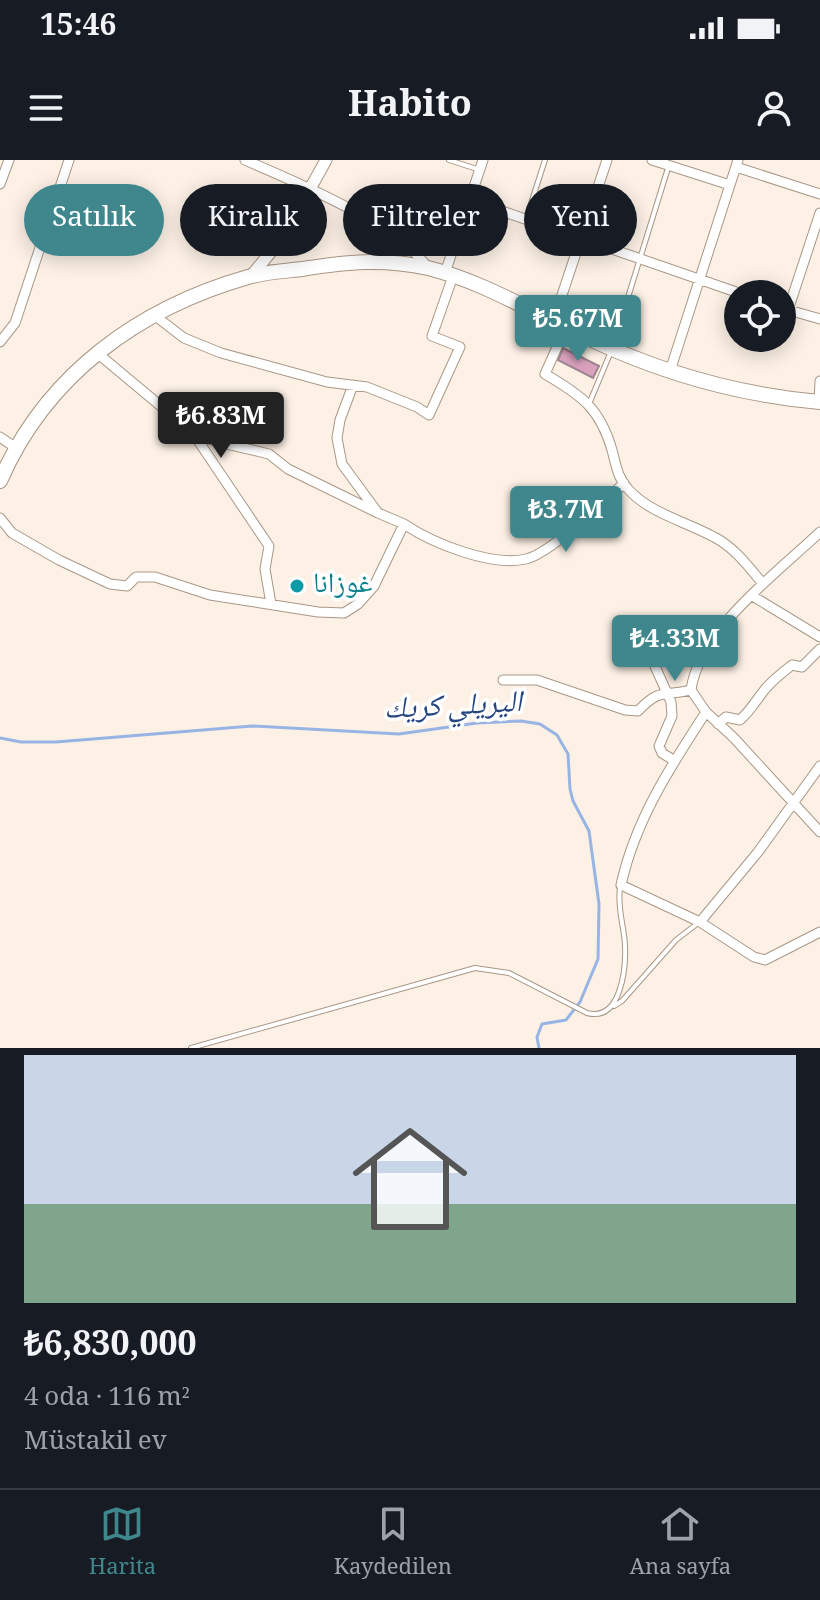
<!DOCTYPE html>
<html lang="tr">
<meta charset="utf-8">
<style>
:root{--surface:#171b24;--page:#242831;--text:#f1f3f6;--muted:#9ea1a6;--line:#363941;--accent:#3f878c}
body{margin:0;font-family:Georgia,"Noto Naskh Arabic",serif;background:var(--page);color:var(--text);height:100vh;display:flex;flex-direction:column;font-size:30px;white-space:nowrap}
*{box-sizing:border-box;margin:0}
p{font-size:26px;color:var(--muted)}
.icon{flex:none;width:44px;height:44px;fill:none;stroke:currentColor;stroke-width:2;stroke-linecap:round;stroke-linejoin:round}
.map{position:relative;height:888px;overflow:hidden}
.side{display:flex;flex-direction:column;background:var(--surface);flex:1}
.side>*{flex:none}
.banner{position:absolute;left:24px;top:24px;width:772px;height:72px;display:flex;gap:16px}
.buttons{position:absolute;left:724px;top:120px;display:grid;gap:16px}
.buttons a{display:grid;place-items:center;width:72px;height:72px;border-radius:50%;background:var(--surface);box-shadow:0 4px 20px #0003;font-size:40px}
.price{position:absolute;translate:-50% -68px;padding:0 18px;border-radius:8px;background:var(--accent);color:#fff;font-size:26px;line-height:52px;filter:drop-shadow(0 2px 4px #0008)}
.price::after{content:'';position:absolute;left:50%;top:48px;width:24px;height:18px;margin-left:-12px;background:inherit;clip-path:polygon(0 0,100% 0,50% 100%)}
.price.active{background:#222;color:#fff}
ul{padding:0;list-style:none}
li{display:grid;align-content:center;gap:16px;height:424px;padding:0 24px}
li span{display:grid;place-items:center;height:248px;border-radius:0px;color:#555}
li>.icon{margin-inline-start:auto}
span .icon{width:144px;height:144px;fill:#fffc;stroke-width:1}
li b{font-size:34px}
.chip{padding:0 28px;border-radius:36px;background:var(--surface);box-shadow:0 4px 20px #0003;font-size:28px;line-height:72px}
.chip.active{background:var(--accent);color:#fff}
.status{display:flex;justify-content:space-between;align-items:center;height:56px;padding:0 40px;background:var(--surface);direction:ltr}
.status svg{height:22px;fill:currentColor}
header{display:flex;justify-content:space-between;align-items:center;height:104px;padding:0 24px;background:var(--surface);font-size:36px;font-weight:800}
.tabs{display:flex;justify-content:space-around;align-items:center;height:112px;border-top:2px solid var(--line);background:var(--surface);font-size:22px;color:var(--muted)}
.tabs a{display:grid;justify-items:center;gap:4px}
.tabs .active{color:var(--accent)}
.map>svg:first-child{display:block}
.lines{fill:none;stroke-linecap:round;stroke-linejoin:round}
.stream{stroke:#98b4e5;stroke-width:3}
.building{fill:#daa1bd;stroke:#9d8591;stroke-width:2}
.service-casing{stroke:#a99785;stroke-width:6}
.minor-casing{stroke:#a99785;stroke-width:11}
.tertiary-casing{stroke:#a99785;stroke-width:13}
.primary-casing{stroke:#a99785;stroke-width:16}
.service{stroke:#fff;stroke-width:4}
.minor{stroke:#fff;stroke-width:9}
.tertiary{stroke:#fff;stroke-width:11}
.primary{stroke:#fff;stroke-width:14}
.culture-dot{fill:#0f9aa8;stroke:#fff;stroke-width:3}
.labels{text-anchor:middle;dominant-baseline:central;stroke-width:7;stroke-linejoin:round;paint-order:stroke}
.culture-label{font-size:28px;fill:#0d838f;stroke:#fff;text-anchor:start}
.water-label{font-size:30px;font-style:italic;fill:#264682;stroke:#fff}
</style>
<div class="status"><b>15:46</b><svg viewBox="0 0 49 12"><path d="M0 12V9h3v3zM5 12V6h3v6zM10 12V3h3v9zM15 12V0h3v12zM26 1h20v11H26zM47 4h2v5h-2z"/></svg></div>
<header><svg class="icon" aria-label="menu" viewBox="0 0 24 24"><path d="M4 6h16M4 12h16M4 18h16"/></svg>Habito<svg class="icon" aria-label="person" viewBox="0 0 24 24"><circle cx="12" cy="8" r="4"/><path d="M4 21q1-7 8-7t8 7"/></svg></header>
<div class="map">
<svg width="820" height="888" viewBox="0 0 820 888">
<rect width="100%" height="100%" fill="#fdf1e6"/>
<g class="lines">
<path class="stream" d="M0,578L21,582H56L252,566L399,574L477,563L521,561L540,564L557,575L568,594L570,629L573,641L589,671L599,744L598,799L580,842L566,860L542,864L537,877L539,888"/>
</g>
<path class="building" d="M563,188L599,206L593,218L558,200Z"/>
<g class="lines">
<g class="service-casing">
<path id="service" d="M449,0L477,9
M526,59L545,0
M589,244L612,189L668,8
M614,846L622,841L676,780L698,763
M191,888L475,808L509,813L587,853C621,862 626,809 625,785C624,766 617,747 620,728"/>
</g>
<g class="minor-casing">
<path id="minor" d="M245,0C298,23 396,63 429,109
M652,0L730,25
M736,7L820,34
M0,24L9,0
M470,40L742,134
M445,113L483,0
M785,149L820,159
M788,150L820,53
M154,155L184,178L221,193L327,222L367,227L417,247L429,255L460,187L432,176L453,116
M553,162L607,0
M566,167L545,214C581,235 600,248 612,290C616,304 617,317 628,329C649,353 687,362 714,377C734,387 749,407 763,424
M0,182L15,163L69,0
M96,192L193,273L218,282L269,294L288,309L378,353
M670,211L738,0
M353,225L340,260L337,278L342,304L378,353L404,364
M819,242L820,221
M193,273L269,386L265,409L271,444
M0,277L16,288
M0,358L12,373L59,400L110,424L127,426L136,417H155L210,435L318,452L344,453L358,444L374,426L404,364C432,383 491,407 526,399C549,394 606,341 624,323
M820,372C778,412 699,470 691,530L706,552L734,578L820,672
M751,435L820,477
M626,467L650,495L671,542L672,556L659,586L662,593L675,601
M503,520H537L625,550L638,551C661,527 663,537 691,530
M706,552C670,607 635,661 621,725L700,762L754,797L765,800L820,772
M718,564L726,557L740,560C751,550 757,539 766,528C774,519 783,512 792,505L802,507L820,489
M700,762L758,692L820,606"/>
</g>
<g class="tertiary-casing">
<path id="tertiary" d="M251,116L284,76L326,0"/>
</g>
<g class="primary-casing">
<path id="primary" d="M0,321C46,215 139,148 248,117C265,112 284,111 302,109C347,102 382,98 428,108C485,122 535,154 588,178C662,213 738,235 820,242"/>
</g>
<use href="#service" class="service"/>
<use href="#minor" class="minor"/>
<use href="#tertiary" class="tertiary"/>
<use href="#primary" class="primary"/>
</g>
<circle class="culture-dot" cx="297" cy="426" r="8"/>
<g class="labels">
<g class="culture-label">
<text x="313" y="426">غوزانا</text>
</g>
<g class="water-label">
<text transform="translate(453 548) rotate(-3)">اليريلي كريك</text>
</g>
</g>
</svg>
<div class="buttons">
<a><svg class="icon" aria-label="locate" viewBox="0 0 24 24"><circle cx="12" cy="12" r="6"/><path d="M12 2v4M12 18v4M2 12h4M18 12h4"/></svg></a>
</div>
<b class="price" style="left:578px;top:203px">₺5.67M</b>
<b class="price active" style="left:221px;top:300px">₺6.83M</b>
<b class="price" style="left:566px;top:394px">₺3.7M</b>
<b class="price" style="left:675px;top:523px">₺4.33M</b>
<div class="banner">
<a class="chip active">Satılık</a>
<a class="chip">Kiralık</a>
<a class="chip">Filtreler</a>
<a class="chip">Yeni</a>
</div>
</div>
<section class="side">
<ul>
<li><span style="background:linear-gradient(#c9d6e8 60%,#7fa58c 0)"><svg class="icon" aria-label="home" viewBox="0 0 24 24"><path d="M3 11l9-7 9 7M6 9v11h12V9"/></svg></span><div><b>₺6,830,000</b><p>4 oda · 116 m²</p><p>Müstakil ev</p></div></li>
</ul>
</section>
<nav class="tabs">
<a class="active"><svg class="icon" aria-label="map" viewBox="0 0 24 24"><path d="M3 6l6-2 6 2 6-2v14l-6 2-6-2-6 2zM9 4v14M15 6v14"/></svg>Harita</a>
<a><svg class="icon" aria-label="saved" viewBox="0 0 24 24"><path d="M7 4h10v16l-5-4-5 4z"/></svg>Kaydedilen</a>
<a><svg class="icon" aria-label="home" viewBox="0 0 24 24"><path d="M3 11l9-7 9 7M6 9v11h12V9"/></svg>Ana sayfa</a>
</nav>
